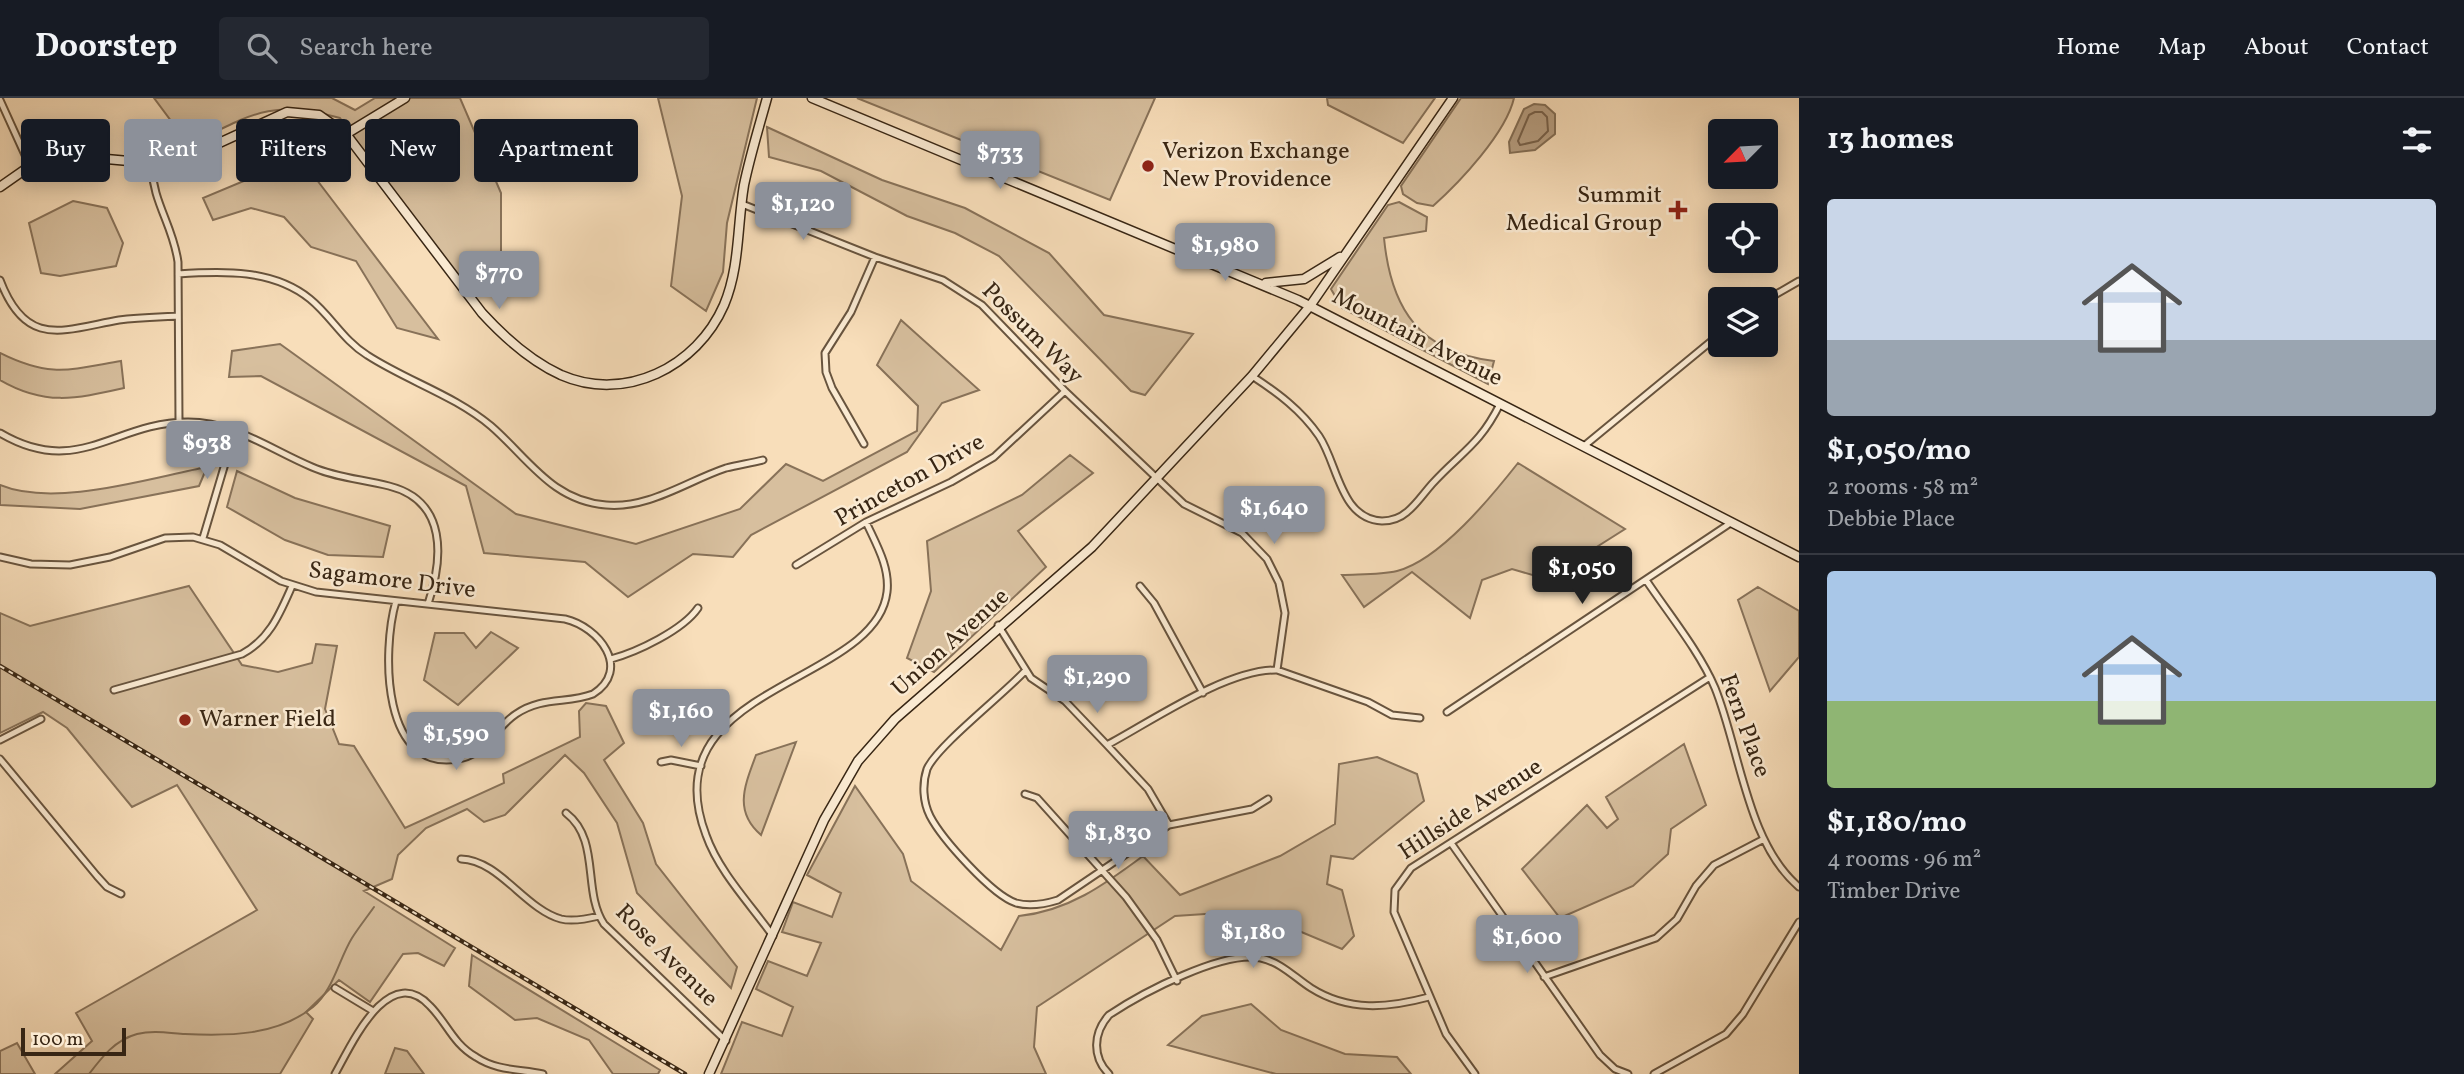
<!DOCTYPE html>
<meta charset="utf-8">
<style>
:root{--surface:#171b24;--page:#242831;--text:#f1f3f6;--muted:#9ea1a6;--line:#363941;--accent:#8c9099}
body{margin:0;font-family:Vollkorn,serif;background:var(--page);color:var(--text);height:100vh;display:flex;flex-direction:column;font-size:26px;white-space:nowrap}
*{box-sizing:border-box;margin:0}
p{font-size:23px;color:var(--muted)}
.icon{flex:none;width:38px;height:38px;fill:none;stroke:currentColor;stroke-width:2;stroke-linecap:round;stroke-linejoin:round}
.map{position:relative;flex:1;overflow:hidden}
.panel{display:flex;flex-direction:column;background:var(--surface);width:665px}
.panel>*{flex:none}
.top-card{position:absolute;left:21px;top:21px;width:665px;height:63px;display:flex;gap:14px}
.needle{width:46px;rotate:246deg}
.fabs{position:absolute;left:1708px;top:21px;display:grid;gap:14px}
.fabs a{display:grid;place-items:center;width:70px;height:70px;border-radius:7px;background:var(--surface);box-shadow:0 4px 18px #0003;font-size:35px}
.scale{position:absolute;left:21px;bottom:18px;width:105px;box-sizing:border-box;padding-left:7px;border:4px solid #382614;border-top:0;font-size:19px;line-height:24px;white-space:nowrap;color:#382614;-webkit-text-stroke:5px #faead2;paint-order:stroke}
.price{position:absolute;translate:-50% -60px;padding:0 16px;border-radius:7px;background:var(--accent);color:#fff;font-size:23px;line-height:46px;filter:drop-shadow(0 2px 4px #0008)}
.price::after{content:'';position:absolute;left:50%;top:42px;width:21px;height:16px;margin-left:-10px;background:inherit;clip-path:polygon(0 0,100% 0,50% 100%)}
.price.active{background:#222;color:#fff}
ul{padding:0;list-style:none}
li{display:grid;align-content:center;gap:14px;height:371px;padding:0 28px}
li+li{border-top:2px solid var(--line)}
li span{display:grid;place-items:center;height:217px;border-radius:7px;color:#555}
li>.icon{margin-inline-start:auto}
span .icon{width:126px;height:126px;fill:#fffc;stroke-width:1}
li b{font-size:30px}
h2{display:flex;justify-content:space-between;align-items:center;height:84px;padding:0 28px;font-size:30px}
.tag{padding:0 24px;border-radius:7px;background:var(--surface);box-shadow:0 4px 18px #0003;font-size:24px;line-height:63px}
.tag.active{background:var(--accent);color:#fff}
header{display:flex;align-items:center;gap:42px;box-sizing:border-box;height:98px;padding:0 35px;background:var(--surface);border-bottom:2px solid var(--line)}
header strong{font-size:33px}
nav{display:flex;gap:38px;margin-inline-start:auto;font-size:24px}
.search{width:490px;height:63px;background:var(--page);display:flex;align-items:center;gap:18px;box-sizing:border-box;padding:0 24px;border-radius:7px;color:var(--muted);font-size:26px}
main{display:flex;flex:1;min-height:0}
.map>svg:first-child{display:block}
.green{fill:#d7bf9e;stroke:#887259;stroke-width:2}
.water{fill:#b79f82;stroke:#846f56;stroke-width:2}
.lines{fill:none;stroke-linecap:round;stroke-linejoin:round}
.shore{stroke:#78624b;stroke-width:2}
.stream{stroke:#846f56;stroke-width:2}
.street-casing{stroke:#68543e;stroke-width:9}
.secondary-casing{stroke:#382614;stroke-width:11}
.street{stroke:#faead2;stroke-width:5}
.secondary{stroke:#faead2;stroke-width:8}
.rail-casing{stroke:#382614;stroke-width:4.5}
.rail{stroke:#faead2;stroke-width:2;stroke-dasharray:5;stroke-linecap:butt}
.poi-dot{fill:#8f2418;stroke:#faead2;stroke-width:2.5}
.labels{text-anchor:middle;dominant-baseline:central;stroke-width:5;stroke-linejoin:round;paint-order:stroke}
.poi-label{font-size:24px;fill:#382614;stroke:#faead2;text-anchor:start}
.street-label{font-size:24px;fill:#382614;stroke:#faead2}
</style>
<header>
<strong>Doorstep</strong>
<div class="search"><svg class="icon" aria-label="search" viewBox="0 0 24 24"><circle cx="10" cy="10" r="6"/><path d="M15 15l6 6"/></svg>Search here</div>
<nav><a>Home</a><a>Map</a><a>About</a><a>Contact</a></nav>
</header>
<main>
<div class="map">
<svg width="1799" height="976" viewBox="0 0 1799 976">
<rect width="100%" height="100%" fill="#f8deba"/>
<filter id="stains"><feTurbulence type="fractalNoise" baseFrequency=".00286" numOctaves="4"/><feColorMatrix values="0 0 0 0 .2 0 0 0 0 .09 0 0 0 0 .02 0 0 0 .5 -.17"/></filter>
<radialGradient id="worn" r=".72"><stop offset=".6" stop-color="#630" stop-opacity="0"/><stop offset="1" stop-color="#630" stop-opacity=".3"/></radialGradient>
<path class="green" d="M154,0H332L355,12L375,0H460L501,95V174L467,195L340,20C271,0 250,17 189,47Z
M658,0H757L727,125L723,174L706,213L671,188L682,98Z
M857,0H1155L1110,102Z
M1327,0H1435L1403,45L1328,7Z
M1461,0H1514C1506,35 1460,84 1433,108L1417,105L1403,96L1401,88Z
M767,29L882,82L965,110L1049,155L1104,217L1193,236L1145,297L1131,293L999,158L955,135L907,118L821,73L769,59Z
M304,65L438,241L397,230L356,163L311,149L284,119L251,110L213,122L203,100L270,72Z
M73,103L107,110L123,145L116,168L60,178L41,175L29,125Z
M1399,104L1427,119L1426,133L1384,140C1391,212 1420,254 1494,263L1488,286L1342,210L1331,191L1388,107Z
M901,222L979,292L942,305L907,354L751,437L733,459L693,456L628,499L585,464L484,455L466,388L261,278L229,279L232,253L280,246L516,416L636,446L740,411L786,366L823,383L917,333L918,308L877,267Z
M0,255C50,280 69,272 121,263L124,290C75,301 45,308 0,282Z
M1070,357L1093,375L1018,433L1046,469L934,574L907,560L931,493L927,443L1022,397Z
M1518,365L1625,431L1546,481L1512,471L1482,482L1470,520L1412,474L1364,509L1342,477C1360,476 1380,477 1397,473C1440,462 1492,398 1518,365Z
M207,369L199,388L80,411L0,407V387C55,410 149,380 207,369Z
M237,373L295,400L390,428L383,459L328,457L285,442L227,409Z
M189,488L242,567L278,574L312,565L316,546L337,548L325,611L339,646L354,648L405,730L504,685L503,676L580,639L579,613L586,605L606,608L624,645L604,662L643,725L656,766L737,869L731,890L637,795L617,725L584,675L565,657L505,717L484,724L467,711L426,730L398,757L392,781L364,793L455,850L444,868L418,855L403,856L370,904L339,882L306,914L313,921L280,976H55L92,943L76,915L257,812L177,687L132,709L67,630L43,614L0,635V515L30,528Z
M1758,489L1799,513V559L1770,593L1738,502Z
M491,534L518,550L458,607L424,582L435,535H464L476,550Z
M796,644L761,737C733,713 745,687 756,657Z
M1684,646L1706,707L1671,731L1668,756L1633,788L1560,820L1522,771L1587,707L1607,730L1618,721L1606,699Z
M1377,659L1417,676L1424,703L1353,761L1331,758L1327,786L1342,792L1354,838L1342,851L1251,813L1175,818L1037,909L1034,949L1046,976H721L742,924L782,938L793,909L756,891L768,863L807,878L821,845L782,834L793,804L832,819L841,795L807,777L855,688L903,756L911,783L1001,852L1019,818C1068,813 1104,787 1143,758L1180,797L1280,758L1335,726L1339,666Z
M472,857L660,972L658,976H613L589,942L537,920L515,922L469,888Z
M1251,906L1281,932L1345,956L1397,959L1411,976H1276L1168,947L1202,918Z
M17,945L35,976H0V953Z
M395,950L407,953L424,976H385Z"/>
<path class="water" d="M1534,6L1545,7L1555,16V36L1535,52L1510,55L1509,44L1524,11Z"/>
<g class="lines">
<path class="shore" d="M1535,14H1542L1547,19L1548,33L1538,43L1520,47L1518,43L1529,17Z"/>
<path class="stream" d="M89,976C102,959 115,942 137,936C153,932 169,935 185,936C229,938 277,938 313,909C333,893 339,861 352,840C359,829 367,819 374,809"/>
<g class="street-casing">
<path id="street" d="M0,2L30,68
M151,65C153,106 173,127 178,164L179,324
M742,106L875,159L943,182L982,207L1065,293L1184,406L1242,435L1267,461L1279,485L1285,515L1277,572
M178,176C223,173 273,171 310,201C331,218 344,243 367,257C407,283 454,297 491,328C528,360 552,403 606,407C649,411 687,383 726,370C738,367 751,365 763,362
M0,182C26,251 63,232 119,222C139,219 159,219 178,218
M1766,202L1799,183
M1252,278C1278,295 1301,312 1319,338C1338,366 1340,421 1382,423C1391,423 1400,420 1407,414C1416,407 1424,395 1432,386C1461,354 1479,348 1500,306
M0,335C78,381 114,324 188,324C235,324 271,352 312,369C337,380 362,381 389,388C448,403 443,461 428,506
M864,346L832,290L826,274L825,255L851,214L875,159
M1584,348L1720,236
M203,440L235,332
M0,459L31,466L70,467L110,459L165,440L193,439L220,447L281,483L316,494L565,521C599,529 632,571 593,596C567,606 543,598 516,616C496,629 487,654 463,660C380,680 382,551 396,503
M796,467L866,424L951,384L994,359L1065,293
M1646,482C1668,515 1700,554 1715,590C1740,652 1747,745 1799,789
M1140,488L1154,505L1203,595
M998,527L1031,580L1065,603L1107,647L1148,691L1169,727
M611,561C637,554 683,532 698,510
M1025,573C1004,596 937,648 927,671C922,686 923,704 930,718C942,741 992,797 1016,805C1031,809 1045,806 1058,802L1169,727L1252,711L1268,701
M114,592L242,556C270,541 280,515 292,488
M1447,614L1732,424
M0,642L41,621
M1107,647C1152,623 1227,571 1277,572L1368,604L1392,617L1420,620
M0,661L97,778L107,789L121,796
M661,664L671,662L701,668
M1025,696L1037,700L1126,799L1157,842L1177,883
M566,715C601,742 582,793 604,826L726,943
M1451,745L1600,957L1615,971L1628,976
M461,761C499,762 525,811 561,821C573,824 587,821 599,818
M773,838C751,807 719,774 706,737C649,586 876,588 887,494C890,469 876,446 866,424
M1544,879L1656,840L1677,821L1696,788L1714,767L1764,741
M335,890L373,913
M335,976C351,948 388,863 430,908C447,925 453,946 476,959C497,973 520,971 543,976
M1109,976C1092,959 1093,935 1109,917C1142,895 1223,852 1261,860C1282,865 1294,879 1311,890C1349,914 1388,910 1429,899
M1475,976L1446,936L1394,814L1395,792L1411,770L1710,579
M1654,976L1726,936L1743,916L1799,824"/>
</g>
<g class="secondary-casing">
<path id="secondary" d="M812,0L1298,202L1799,459
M346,36L405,0
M0,89L30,68L54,61L73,58L151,65L206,51L287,14L319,17L346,36L482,215C504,239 531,263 561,277C625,305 697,269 724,207C740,169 737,128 744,87C750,58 759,29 767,0
M1266,185L1304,181L1340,159
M709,976L824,722L858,663L895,621L1092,449L1252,278L1310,208L1453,0"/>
</g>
<use href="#street" class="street"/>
<use href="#secondary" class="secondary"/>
<g class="rail-casing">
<path id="rail" d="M0,568L685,976"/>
</g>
<use href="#rail" class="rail"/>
</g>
<g class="poi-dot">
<circle cx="1148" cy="68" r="7"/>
<path d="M1674.5 101.5h7v7h7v7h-7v7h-7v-7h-7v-7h7z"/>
<circle cx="185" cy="622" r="7"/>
</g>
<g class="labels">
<g class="poi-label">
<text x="1162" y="54">Verizon Exchange<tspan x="1162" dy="28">New Providence</tspan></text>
<text x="1662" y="98" text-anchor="end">Summit<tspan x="1662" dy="28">Medical Group</tspan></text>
<text x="199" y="622">Warner Field</text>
</g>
<g class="street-label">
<text transform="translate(1032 236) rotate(45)">Possum Way</text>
<text transform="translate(1417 240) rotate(27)">Mountain Avenue</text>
<text transform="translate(910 383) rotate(-29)">Princeton Drive</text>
<text transform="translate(392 483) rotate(7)">Sagamore Drive</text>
<text transform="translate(951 545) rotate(-42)">Union Avenue</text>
<text transform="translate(1744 628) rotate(70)">Fern Place</text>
<text transform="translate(1471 712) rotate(-33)">Hillside Avenue</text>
<text transform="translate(666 858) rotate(45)">Rose Avenue</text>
</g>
</g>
<rect width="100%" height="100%" filter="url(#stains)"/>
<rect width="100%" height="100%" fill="url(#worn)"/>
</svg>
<div class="fabs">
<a><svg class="needle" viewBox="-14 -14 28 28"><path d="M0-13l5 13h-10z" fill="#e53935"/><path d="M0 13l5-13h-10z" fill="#9ea1a6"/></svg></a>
<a><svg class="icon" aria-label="locate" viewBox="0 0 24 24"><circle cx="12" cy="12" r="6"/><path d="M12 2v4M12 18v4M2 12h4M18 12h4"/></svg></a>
<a><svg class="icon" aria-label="layers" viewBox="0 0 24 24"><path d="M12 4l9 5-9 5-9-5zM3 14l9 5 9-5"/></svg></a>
</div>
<div class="scale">100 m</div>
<b class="price" style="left:1000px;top:93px">$733</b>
<b class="price" style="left:803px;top:144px">$1,120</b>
<b class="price" style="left:1225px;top:185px">$1,980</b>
<b class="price" style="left:499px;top:213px">$770</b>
<b class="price" style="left:207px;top:383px">$938</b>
<b class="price" style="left:1274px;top:448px">$1,640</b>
<b class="price active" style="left:1582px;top:508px">$1,050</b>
<b class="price" style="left:1097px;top:617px">$1,290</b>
<b class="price" style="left:681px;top:651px">$1,160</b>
<b class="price" style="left:456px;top:674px">$1,590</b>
<b class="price" style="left:1118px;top:773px">$1,830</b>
<b class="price" style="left:1253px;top:872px">$1,180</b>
<b class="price" style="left:1527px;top:877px">$1,600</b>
<div class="top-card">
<a class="tag">Buy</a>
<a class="tag active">Rent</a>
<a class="tag">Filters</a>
<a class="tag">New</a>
<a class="tag">Apartment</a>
</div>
</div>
<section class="panel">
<h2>13 homes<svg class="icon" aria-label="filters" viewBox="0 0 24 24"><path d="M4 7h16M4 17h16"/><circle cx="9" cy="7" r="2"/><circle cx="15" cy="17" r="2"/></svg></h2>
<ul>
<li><span style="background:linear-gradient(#c9d6e8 65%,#9aa5b1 0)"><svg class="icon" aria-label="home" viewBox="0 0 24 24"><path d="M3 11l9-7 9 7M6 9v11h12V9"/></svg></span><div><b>$1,050/mo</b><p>2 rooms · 58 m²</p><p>Debbie Place</p></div></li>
<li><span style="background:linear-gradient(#a9c7e8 60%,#8fb573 0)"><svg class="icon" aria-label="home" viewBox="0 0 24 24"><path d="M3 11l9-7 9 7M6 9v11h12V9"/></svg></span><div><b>$1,180/mo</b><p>4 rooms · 96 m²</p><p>Timber Drive</p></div></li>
</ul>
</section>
</main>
